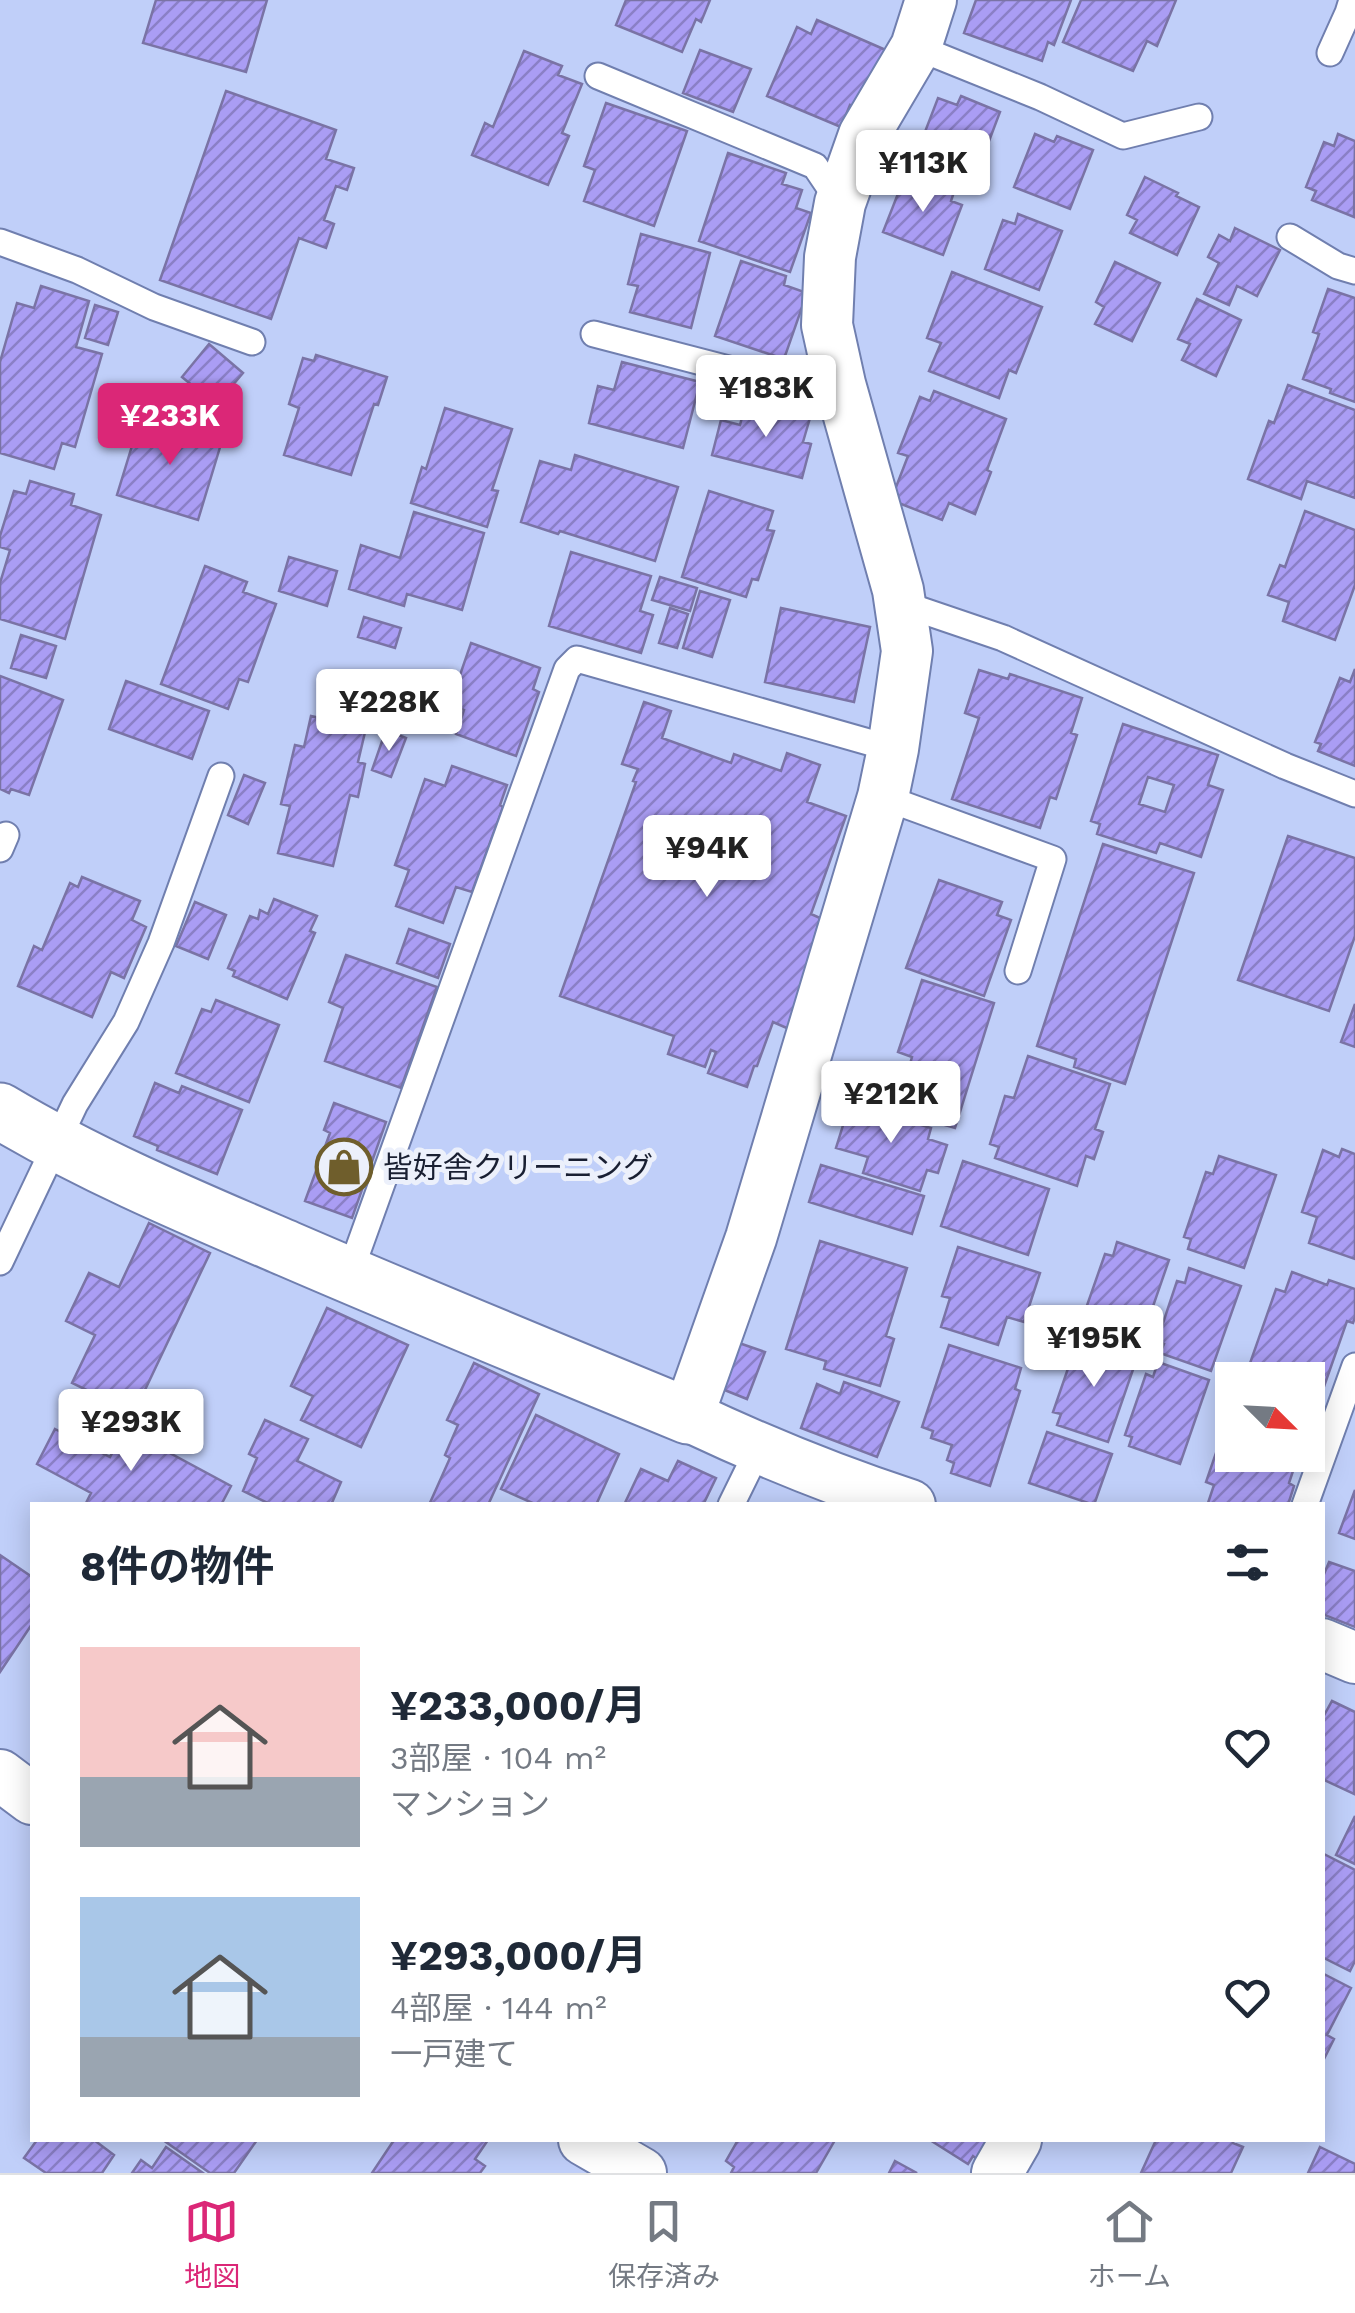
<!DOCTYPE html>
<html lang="ja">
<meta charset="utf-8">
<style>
:root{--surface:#fff;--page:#f6f6f7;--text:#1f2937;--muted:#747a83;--line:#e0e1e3;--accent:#db2777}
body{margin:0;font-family:"Work Sans","Noto Sans JP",sans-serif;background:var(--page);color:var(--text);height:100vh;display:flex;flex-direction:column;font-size:38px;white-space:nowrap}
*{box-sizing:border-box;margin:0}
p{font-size:32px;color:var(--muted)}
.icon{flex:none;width:55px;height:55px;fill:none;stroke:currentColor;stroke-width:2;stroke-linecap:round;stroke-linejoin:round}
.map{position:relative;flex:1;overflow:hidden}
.sheet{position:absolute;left:30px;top:1502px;width:1295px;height:640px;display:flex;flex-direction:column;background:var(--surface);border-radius:0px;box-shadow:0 5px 25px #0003}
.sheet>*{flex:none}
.needle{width:65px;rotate:114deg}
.tools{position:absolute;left:1215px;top:1362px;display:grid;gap:20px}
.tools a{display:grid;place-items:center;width:110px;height:110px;border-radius:0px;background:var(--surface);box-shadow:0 5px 25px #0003;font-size:50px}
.price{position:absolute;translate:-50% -85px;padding:0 22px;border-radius:10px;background:#fff;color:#222;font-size:32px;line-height:65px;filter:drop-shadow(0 2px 5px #0008)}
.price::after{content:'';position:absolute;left:50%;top:60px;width:30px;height:22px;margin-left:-15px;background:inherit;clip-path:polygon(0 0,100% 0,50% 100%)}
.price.active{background:var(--accent);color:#fff}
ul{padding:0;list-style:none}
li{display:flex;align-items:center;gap:30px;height:250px;padding:0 50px}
li span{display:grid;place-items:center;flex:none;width:280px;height:200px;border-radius:0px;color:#555}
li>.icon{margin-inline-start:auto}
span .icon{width:120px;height:120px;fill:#fffc;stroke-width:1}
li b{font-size:42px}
h2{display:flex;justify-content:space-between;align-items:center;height:120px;padding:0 50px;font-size:42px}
.dock{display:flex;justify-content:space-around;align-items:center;height:140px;border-top:2px solid var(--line);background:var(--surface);font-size:28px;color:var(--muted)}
.dock a{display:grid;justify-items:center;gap:5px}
.dock .active{color:var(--accent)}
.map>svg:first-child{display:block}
.building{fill:url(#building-hatch);stroke:#7a73a5;stroke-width:2.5;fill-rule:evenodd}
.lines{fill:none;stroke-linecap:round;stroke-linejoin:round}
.service-casing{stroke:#707faf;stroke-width:29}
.minor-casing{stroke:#707faf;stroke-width:54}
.tertiary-casing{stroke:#707faf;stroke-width:59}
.service{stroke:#fff;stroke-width:25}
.minor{stroke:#fff;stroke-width:50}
.tertiary{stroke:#fff;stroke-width:55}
.labels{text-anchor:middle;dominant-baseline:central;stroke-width:10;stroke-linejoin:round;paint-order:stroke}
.poi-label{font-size:30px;fill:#191f32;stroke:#ecf0fb;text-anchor:start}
</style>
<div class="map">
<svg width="1355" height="2173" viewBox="0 0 1355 2173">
<defs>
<pattern id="building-hatch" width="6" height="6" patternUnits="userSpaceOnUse" patternTransform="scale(2.5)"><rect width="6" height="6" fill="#aa9df4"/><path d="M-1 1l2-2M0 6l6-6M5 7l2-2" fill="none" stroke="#8a7fc6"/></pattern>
</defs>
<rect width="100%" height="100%" fill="#c0cff9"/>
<path class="building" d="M156,0H267L246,72L143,43Z
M626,0H710L701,22L696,19L682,52L616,25Z
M976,0H1071L1054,45L1048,42L1042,61L964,33Z
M1081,0H1176L1157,46L1147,41L1133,71L1063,42Z
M817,20L888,51L862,110L850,105L841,127L767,96L797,27L811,34Z
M700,50L751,69L733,112L683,93Z
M524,51L562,66L558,75L582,84L562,133L569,136L548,185L472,155L485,123L493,127Z
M226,91L336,130L326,159L354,168L347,190L336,186L324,220L334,224L326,248L299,238L271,319L160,280Z
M961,96L1000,112L977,173L918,150L938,98L957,105Z
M606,103L687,131L654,226L584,201L595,170L584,166Z
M1035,134L1054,142L1057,136L1093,150L1070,209L1014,187Z
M1338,134L1355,141L1354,217L1312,200L1316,191L1306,187L1324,142L1334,146Z
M728,153L786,173L782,184L802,190L796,208L811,213L790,272L699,241Z
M906,173L954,192L951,201L962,205L943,255L883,232Z
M1145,177L1178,193L1176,196L1199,207L1177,255L1130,233L1137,220L1127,215Z
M1018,214L1062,231L1039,290L985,269L1003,220L1015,224Z
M1235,228L1280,250L1257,296L1237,286L1229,305L1204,294L1219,263L1208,257L1219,235L1230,241Z
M641,234L710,253L691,328L630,312L638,286L628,284Z
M741,261L786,276L784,285L807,293L784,359L715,336Z
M1115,262L1160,283L1132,341L1095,324L1104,307L1096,302Z
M952,272L1042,307L1016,373L1009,370L999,398L929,371L941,343L927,338Z
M41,286L89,301L76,347L102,354L75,447L62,443L54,469L0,453V362L17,303L34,308Z
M1328,289L1355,298V402L1330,393L1331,389L1303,379L1319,334L1313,332Z
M1197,299L1241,320L1216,376L1182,360L1190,344L1178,339Z
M95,305L118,312L108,345L85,338Z
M209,344L243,373L216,405L182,377Z
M316,355L387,377L378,405L374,404L351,475L284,455L299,408L289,404L303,358L314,361Z
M622,362L700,382L683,448L589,423L598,386L614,390Z
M1288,385L1355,410V498L1307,481L1301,499L1248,479L1269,421L1274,423Z
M934,391L1006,419L987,470L991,472L975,514L949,503L942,520L891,500L908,456L898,453L920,397L930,401Z
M746,402L810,418L803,442L811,444L802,478L712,455L721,420L740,425Z
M445,408L512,429L492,490L498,491L487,527L411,503L422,467L426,469Z
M158,416L207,431L204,440L221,444L198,520L117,495L136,433L146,435L149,423L155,425Z
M575,455L678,487L655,561L560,531L558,534L521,522L540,461L571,470Z
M30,481L74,494L71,505L101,515L65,639L0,619V583L10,550L0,547V536L14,491L26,494Z
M709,491L773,511L767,530L774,531L758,580L752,579L746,597L682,577Z
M1305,511L1355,530V585L1335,640L1283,621L1289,602L1268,595L1280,565L1285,567Z
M414,512L484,533L462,610L407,594L404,606L349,589L361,545L400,558Z
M571,552L651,576L640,611L653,615L641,653L549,626Z
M289,557L337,571L327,606L279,591Z
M205,566L247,582L243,592L276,604L248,682L239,679L228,709L161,684Z
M660,577L697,588L690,611L652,600Z
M700,591L730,600L712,657L683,648Z
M670,608L688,614L677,648L659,643Z
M781,608L870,627L854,702L765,682Z
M364,617L401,628L395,648L358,637Z
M21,635L56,646L46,678L11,668Z
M471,643L540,668L533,689L539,692L516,756L456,734L464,710L450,704Z
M1355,669V766L1318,751L1321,744L1315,742L1340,678L1350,682Z
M979,670L1008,679L1010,674L1082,698L1071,733L1077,735L1056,799L1050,797L1040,828L952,799L979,718L965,713Z
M0,676L63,700L29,795L11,789L9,793L0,789Z
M126,681L209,711L192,759L109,729Z
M644,702L671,711L662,738L731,763L734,754L781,771L787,753L820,765L807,802L846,816L811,914L820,918L789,1029L773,1022L757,1066H754L747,1087L708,1073L716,1052L711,1050L705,1067L668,1054L674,1036L560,996L636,782L633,781L638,769L622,764Z
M311,716L366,728L358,762L365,764L358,797L350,795L333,866L278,853L290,806L281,804L295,745L304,747Z
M1123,724L1218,755L1208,785L1223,790L1201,857L1160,843L1156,853L1097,834L1100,824L1091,821ZM1148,777L1174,785L1165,812L1139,804Z
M386,730L406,738L391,777L372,770Z
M452,766L507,785L500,805L503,807L472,892L456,887L443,923L396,906L409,870L395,865L425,779L445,786Z
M244,775L265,783L248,824L228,815Z
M1288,836L1355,858V936L1329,1011L1238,980Z
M1103,844L1194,873L1125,1084L1074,1067L1076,1059L1037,1046Z
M82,877L140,901L132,920L146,927L124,978L111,972L92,1017L18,986L34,946L42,950L70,883L78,887Z
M939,880L1002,902L997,915L1011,920L984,996L906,968Z
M274,899L317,916L310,931L315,933L287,999L233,976L235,971L228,968L250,916L258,919L260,910L268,914Z
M195,902L226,915L208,959L176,946Z
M409,929L450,944L438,978L397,963Z
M346,955L437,987L401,1088L325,1061L343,1008L329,1002Z
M922,980L994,1003L955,1128L910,1115L920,1082L906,1078L912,1057L898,1052Z
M216,1000L279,1025L249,1102L176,1073L202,1009L211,1012Z
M1355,1004V1047L1341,1042Z
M1028,1056L1110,1084L1095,1129L1103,1132L1094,1159L1086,1156L1077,1186L995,1158L999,1147L990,1144L1005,1096L1014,1098Z
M155,1083L179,1093L182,1086L242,1110L217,1174L157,1150L158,1146L134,1136Z
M334,1103L386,1122L352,1218L305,1201L330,1133L324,1130Z
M850,1103L931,1128L928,1139L947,1145L938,1173L927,1170L920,1191L863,1173L868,1157L836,1148Z
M1342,1149L1355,1154V1259L1309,1243L1317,1217L1302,1212L1323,1150L1339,1157Z
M1219,1156L1276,1175L1244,1268L1188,1249L1191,1239L1184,1237L1206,1172L1213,1174Z
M963,1161L1049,1189L1028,1255L941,1226Z
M821,1165L924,1196L912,1234L809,1202Z
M149,1223L210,1253L134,1413L72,1383L95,1335L66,1321L89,1273L119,1287Z
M820,1241L907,1268L886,1336L894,1339L880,1386L824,1369L826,1361L786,1349Z
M1117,1242L1169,1260L1140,1344L1089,1327L1092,1317L1084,1314L1105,1254L1113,1256Z
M958,1247L1040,1273L1024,1322L1007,1317L998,1345L941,1327L950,1298L942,1296Z
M1189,1268L1241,1286L1211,1371L1160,1353L1164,1344L1157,1341L1177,1281L1185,1283Z
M1292,1272L1327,1285L1329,1280L1355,1289V1317L1353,1323L1347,1321L1321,1395L1308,1390V1380H1278L1248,1369L1276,1289L1285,1292Z
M327,1308L408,1345L361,1447L301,1420L313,1396L291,1386Z
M1086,1340L1137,1358L1108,1442L1057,1425L1061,1414L1053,1412L1074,1351L1081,1354Z
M739,1343L765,1352L747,1399L722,1389Z
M949,1345L1021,1368L1015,1389L1020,1391L990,1486L951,1473L954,1463L947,1460L952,1445L931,1438L933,1431L922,1427Z
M1158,1362L1209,1380L1180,1464L1129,1446L1132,1437L1125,1435L1146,1374L1153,1377Z
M474,1363L539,1394L488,1505H429L450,1458L445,1455L458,1425L447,1420Z
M844,1382L899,1402L877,1457L801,1428L817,1384L840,1394Z
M536,1415L619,1454L596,1505H537L501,1489Z
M1229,1415L1232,1416V1455H1293L1291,1460L1296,1462L1289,1483L1294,1486L1288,1505H1214L1208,1503L1214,1485L1206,1482Z
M265,1420L308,1439L297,1461L341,1482L331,1505H267L268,1503L243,1491L257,1458L249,1454Z
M55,1429L110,1457L125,1429L231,1486L221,1505H85L91,1493L37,1464Z
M1047,1432L1112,1454L1094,1505L1029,1483Z
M678,1461L716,1478L703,1505H624L641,1469L668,1481Z
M1355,1490V1539L1339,1533Z
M0,1555L32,1577V1624L0,1672Z
M1329,1562L1355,1571V1627L1322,1614V1579Z
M1332,1701L1355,1712L1354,1794L1322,1779V1719Z
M1355,1816V1864L1336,1855Z
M1322,1853L1355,1870V1961L1350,1971L1322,1957Z
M1322,1973L1351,1988L1327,2035L1334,2039L1322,2063Z
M37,2140H94L114,2155L102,2173H46L24,2158Z
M163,2140H257L234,2173H210Z
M394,2140H488L475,2159L485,2166L480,2173H372Z
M738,2140H835L816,2173H731L734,2167L726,2161Z
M930,2140H990L978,2160L973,2156L968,2164Z
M1156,2140H1234L1233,2143L1243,2147L1231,2173H1141Z
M166,2147L203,2173H132L141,2160L152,2168Z
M1320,2147L1355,2164V2173H1308Z
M895,2161L917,2173H889Z"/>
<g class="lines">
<g class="service-casing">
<path id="service" d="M916,47L1040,97L1123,136L1199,117
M1330,53L1348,13L1352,0
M598,76L815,166L840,203
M1290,237L1338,266L1355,271
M0,242L77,270L154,307L252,342
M594,334L813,391L840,384
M900,603L1003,638L1285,766L1355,794
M883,797L1053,859L1018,971
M0,849L6,835
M0,1262L75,1104L126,1022L161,943L221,776
M349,1275L567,669L577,659L893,749
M731,1505L758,1450
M1305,1505L1355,1366"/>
</g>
<g class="minor-casing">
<path id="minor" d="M910,1505C833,1480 760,1450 688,1416L751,1238L883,797L893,749L907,651L898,590L840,384L827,325L830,257L840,203L864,135L916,47L931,0
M1322,1644L1355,1658
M0,1775L32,1799
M584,2140L641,2173
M997,2173L1016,2140"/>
</g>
<g class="tertiary-casing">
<path id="tertiary" d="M0,1111C92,1166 190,1207 288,1249C420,1306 554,1361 688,1416"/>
</g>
<use href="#service" class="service"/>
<use href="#minor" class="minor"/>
<use href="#tertiary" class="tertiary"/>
</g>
<defs>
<g id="shop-ring" transform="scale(2.875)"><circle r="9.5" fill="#ecf0fb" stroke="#6f5e2c" stroke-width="1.5"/><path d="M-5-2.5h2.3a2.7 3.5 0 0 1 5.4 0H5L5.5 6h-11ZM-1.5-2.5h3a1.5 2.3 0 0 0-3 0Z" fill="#6f5e2c"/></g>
</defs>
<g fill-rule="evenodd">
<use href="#shop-ring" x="344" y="1167"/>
</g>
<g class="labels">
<g class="poi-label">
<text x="383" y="1167">皆好舎クリーニング</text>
</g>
</g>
</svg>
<div class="tools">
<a><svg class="needle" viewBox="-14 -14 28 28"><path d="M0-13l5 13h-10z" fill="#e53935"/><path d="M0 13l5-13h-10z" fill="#747a83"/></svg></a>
</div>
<b class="price" style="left:923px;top:215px">¥113K</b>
<b class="price" style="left:766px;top:440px">¥183K</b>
<b class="price active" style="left:170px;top:468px">¥233K</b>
<b class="price" style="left:389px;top:754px">¥228K</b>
<b class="price" style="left:707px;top:900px">¥94K</b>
<b class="price" style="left:891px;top:1146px">¥212K</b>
<b class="price" style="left:1094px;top:1390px">¥195K</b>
<b class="price" style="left:131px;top:1474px">¥293K</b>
<section class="sheet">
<h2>8件の物件<svg class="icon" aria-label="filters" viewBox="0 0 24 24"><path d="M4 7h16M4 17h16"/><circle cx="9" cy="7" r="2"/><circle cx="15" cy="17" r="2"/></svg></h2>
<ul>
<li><span style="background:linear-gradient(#f6c9c9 65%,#9aa5b1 0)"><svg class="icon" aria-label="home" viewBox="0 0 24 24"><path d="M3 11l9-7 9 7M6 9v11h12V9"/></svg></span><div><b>¥233,000/月</b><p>3部屋 · 104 m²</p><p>マンション</p></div><svg class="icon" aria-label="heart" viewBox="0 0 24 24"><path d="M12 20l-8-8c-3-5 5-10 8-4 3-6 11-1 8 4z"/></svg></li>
<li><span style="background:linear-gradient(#a9c7e8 70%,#9aa5b1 0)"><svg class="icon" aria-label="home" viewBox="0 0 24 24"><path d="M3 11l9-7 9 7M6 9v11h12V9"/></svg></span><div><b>¥293,000/月</b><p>4部屋 · 144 m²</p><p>一戸建て</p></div><svg class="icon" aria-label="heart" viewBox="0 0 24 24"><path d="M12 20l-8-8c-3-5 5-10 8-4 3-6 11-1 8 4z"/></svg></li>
</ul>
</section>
</div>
<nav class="dock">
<a class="active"><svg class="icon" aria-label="map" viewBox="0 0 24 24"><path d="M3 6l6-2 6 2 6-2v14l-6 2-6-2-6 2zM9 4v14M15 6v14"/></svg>地図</a>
<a><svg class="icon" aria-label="saved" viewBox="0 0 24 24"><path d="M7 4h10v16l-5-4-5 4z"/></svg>保存済み</a>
<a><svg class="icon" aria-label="home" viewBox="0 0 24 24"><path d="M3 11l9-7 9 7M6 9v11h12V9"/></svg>ホーム</a>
</nav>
